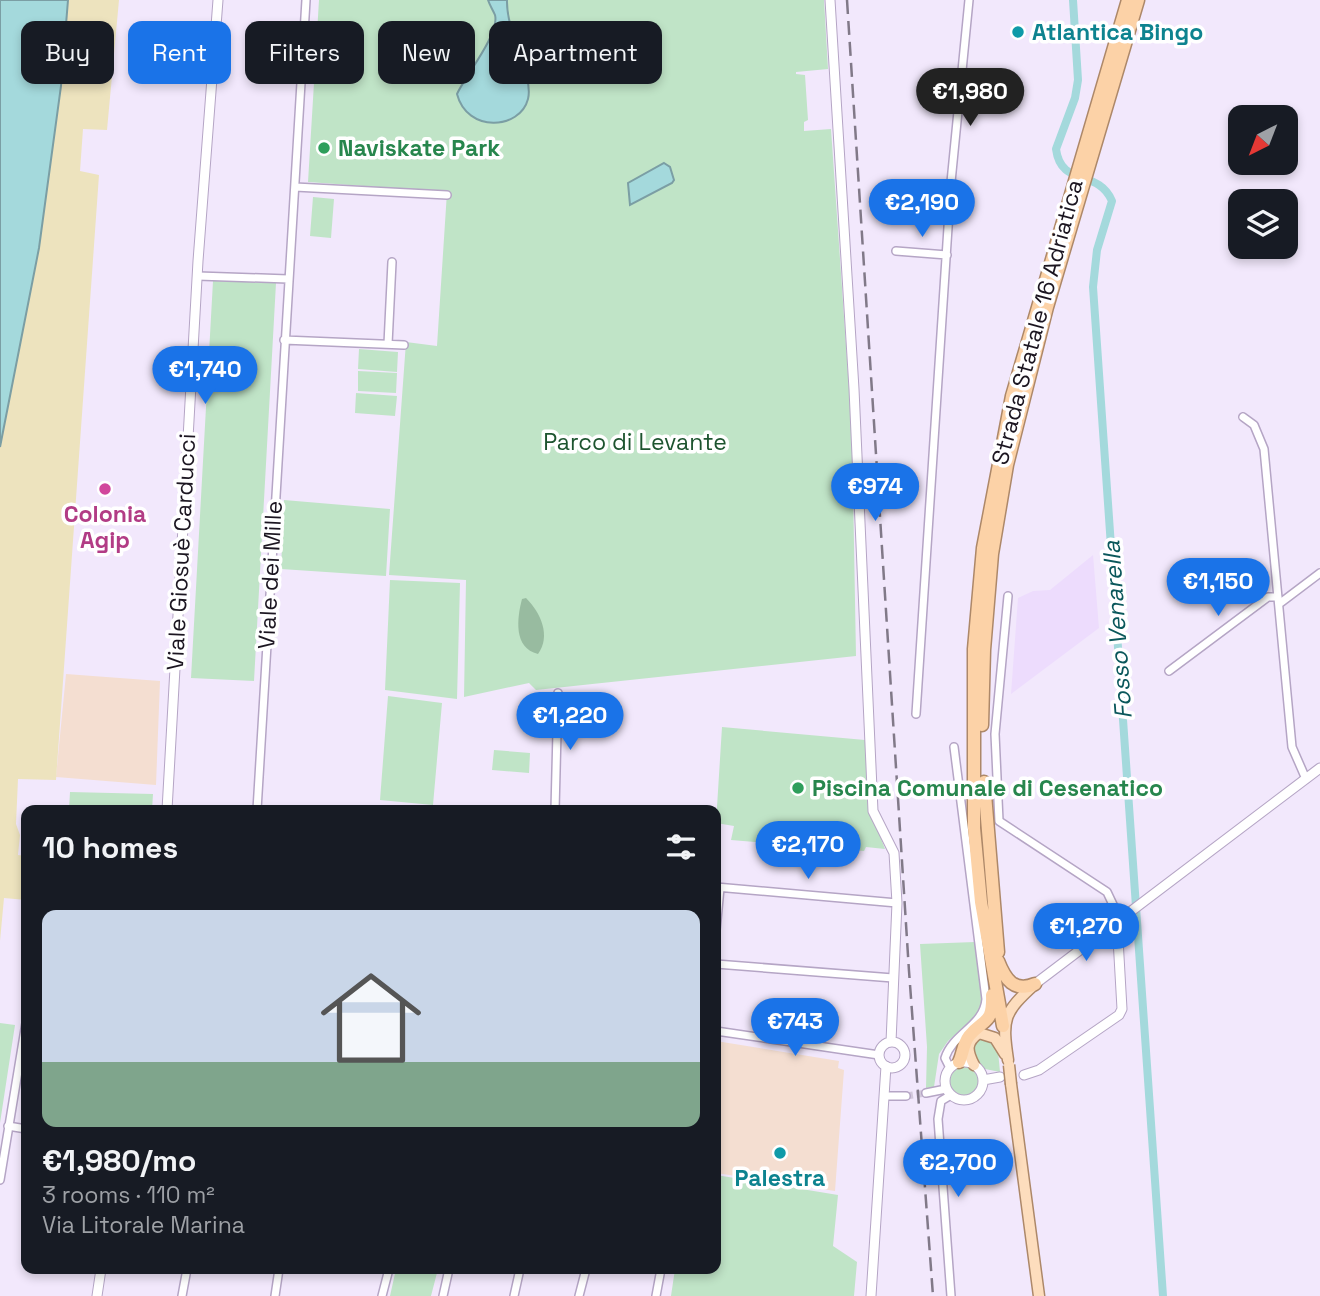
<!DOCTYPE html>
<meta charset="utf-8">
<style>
:root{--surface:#171b24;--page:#20242c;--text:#f1f3f6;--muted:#9ea1a6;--accent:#1a73e8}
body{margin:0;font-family:"Space Grotesk",sans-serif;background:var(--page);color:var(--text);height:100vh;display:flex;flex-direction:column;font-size:26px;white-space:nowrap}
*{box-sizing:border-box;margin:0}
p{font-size:23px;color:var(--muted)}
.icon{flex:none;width:38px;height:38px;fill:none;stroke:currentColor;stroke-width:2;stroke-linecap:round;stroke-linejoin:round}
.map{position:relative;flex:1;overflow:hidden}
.details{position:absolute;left:21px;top:805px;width:700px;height:469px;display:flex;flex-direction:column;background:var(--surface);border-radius:14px;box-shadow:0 4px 10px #0003}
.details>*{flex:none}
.banner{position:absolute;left:21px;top:21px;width:700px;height:63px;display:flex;gap:14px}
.needle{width:46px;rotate:222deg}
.controls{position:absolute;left:1228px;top:105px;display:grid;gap:14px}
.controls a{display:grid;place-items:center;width:70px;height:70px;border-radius:14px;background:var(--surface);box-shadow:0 4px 10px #0003;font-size:35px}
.price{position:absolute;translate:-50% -60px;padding:0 16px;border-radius:24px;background:var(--accent);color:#fff;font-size:23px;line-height:46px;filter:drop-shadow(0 2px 4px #0008)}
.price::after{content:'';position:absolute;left:50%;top:42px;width:21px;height:16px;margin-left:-10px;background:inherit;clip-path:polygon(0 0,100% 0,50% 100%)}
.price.selected{background:#222;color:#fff}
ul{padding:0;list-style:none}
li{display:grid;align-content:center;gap:14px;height:371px;padding:0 21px}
li span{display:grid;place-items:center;height:217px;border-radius:14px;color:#555}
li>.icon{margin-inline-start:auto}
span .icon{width:126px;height:126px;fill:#fffc;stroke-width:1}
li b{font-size:30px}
h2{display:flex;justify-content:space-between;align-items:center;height:84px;padding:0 21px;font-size:30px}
.chip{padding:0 24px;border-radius:14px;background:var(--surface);box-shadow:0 4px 10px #0003;font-size:24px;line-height:63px}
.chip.selected{background:var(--accent);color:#fff}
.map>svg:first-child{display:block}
.built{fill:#eddcfd}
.education{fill:#f4ded1}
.green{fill:#c0e4c7}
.forest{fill:#98bba0}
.sand{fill:#ede3be}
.water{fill:#a4d9dc;stroke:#7b9ea4;stroke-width:2}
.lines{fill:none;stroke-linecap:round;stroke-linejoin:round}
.canal{stroke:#a4d9dc;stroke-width:8}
.minor-tunnel{stroke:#d2c8db;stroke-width:7;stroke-dasharray:7 3.5;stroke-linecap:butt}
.minor-casing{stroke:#b5a5c5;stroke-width:10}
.tertiary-casing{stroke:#b5a5c5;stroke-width:11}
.primary-casing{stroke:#ad8869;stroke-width:13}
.trunk-casing{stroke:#ad8869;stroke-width:15}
.minor{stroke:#fff;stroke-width:7}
.tertiary{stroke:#fff;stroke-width:9}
.primary{stroke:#fdddbd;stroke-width:10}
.trunk{stroke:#fcd2a7;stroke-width:12}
.rail{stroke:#817988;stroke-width:2.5;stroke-dasharray:14 7;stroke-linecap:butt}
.primary-bridge-casing{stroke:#ad8869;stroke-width:13;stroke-linecap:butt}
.primary-bridge{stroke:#fdddbd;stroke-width:10}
.culture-dot{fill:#0f9aa8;stroke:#fff;stroke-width:2.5}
.leisure-dot{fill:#2e9e5b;stroke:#fff;stroke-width:2.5}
.hotel-dot{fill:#d1479c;stroke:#fff;stroke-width:2.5}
.labels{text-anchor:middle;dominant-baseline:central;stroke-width:7;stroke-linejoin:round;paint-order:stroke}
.culture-label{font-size:23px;font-weight:bold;fill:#0d838f;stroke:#fff;text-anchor:start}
.leisure-label{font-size:23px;font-weight:bold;fill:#27864d;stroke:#fff;text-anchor:start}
.street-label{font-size:23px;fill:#1b1520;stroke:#fff}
.park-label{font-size:23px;fill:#1d542f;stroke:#fff}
.hotel-label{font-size:23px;font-weight:bold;fill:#b23c85;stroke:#fff}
.water-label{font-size:24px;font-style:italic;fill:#0a575b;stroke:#fff}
</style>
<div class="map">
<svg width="1320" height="1296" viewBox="0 0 1320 1296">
<rect width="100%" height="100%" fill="#f2e8fc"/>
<path class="built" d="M1093,555L1099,628L1011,694L1018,598L1033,591L1050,590Z"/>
<path class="education" d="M66,674L160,681L156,785L56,777Z
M716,1041L839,1061L838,1068L844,1070L835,1191L716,1173Z"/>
<path class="green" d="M319,0H824L828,69L796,72V74L805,75L808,120L804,122V131L831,129L852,432L856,656L536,690L529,683L464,697L466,580L389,575L406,342L437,346L447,192L308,182Z
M313,197L334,199L331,238L310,236Z
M213,281L276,283L254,681L191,678Z
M359,349L398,352L397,372L358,369Z
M358,371L397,373L396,393L358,391Z
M356,393L397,396L395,416L355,413Z
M284,500L390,509L386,576L281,569Z
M390,580L460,583L457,699L385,690Z
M388,696L442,703L433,805L380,800Z
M722,727L865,740L869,807L885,849L866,847L864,851L731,840L734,826L716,823Z
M494,750L530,753L529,773L492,770Z
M70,792L153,794L152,810H69Z
M975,942L983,1003L976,1016L948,1041L939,1054L934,1087L926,1088L927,1047L920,944Z
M0,1023L15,1025L0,1123Z
M976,1038L991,1039L998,1051L1000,1072L985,1069L972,1057V1042Z
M947 1081a16 16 0 1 1 32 0a16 16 0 1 1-32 0Z
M716,1175L838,1195L833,1246L857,1262L854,1296H671L675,1269H716Z
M396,1269H438L431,1296H390Z"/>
<path class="forest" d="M526,598C541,613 551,636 538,654C513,648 517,618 522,599Z"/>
<path class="sand" d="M68,0H119L107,130L83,129L80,171L99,175L56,780L18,779L16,824L20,835L18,855L26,856V900L4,898L0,941V447L39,248L61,86Z"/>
<path class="water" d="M0,0H68L61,86L39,248L0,447Z
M488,0H507C506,33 534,76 528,99C520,130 467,133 457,94C465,76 500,34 495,15C493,10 490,6 488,0Z
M664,163L670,167L674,180L672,183L630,205L628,183Z"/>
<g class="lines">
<path class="canal" d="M1073,0L1078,80L1075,98L1056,149C1061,188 1098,168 1112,201L1097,250L1093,287L1163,1296"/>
<path class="minor-tunnel" d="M906,1096L926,1093"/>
<g class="minor-casing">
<path id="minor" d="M295,187L447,195
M896,251L947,255
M198,276L288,279
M284,340L404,345
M388,344L392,262
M1243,417L1254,425L1264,449L1292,747L1306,779
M1008,596L995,734L999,821L1107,892L1116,911L1117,921
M1279,604L1320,573
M1169,671L1268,597H1278
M916,714L951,182L969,0
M257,810L306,0
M555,810L558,693
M716,887L897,903
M716,930L720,888
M716,964L893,978
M716,1031L879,1055
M950,1068L945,1058C953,1033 984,1026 986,999L954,747
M926,1093L946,1089
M888,1096H906
M8,1126L26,1129
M0,1180L26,1023
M182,1296L187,1269
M275,1296L279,1269
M382,1296L389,1269
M443,1296L449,1269
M514,1296L520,1269
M579,1296L586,1269
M656,1296L661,1269
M951,1296L938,1119L941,1101L951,1095"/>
</g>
<g class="tertiary-casing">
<path id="tertiary" d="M830,0L854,389L873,811L894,853L897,903L891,1042
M167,810L198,261L218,0
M1035,984L1320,768
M879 1055a13 13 0 1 1 26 0a13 13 0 1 1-26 0Z
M945 1081a19 19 0 1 1 38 0a19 19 0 1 1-38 0Z
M1024,1075L1039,1070L1119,1015L1122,1009L1117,921
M983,1080L1000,1077
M97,1296L101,1269
M871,1296L886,1066"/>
</g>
<g class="primary-casing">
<path id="primary" d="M1008,1060C1002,1019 1003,1013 1035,984
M974,1065C967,1051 965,1043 979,1033L995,1038L1005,1054
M1011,1084L1039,1296"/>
</g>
<g class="trunk-casing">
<path id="trunk" d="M982,725L984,650L992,554L1007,465L1047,307L1138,0
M984,782L998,952
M998,961C1005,979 1014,993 1035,984
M1003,1026L981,902L974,828V649L983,548L1012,396L1128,0
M959,1062C963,1054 963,1044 969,1036C984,1018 993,1025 992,995"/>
</g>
<use href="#minor" class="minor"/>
<use href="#tertiary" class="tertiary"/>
<use href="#primary" class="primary"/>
<use href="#trunk" class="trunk"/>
<path class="rail" d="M847,0L909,971L933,1296"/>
<g class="primary-bridge-casing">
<path id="primary-bridge" d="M1009,1065L1011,1084"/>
</g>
<use href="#primary-bridge" class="primary-bridge"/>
</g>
<g class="culture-dot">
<circle cx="1018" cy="32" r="7"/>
<circle cx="780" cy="1153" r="7"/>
</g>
<g class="leisure-dot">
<circle cx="324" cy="148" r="7"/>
<circle cx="798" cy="788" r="7"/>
</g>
<circle class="hotel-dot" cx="105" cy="489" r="7"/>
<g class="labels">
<g class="culture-label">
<text x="1032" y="32">Atlantica Bingo</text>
<text x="780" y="1178" text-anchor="middle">Palestra</text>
</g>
<g class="leisure-label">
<text x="338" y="148">Naviskate Park</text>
<text x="812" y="788">Piscina Comunale di Cesenatico</text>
</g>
<g class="street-label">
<text transform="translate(1037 322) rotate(-75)">Strada Statale 16 Adriatica</text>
<text transform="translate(181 552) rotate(-87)">Viale Giosuè Carducci</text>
<text transform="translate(270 575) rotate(-87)">Viale dei Mille</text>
</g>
<g class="park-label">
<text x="635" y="442">Parco di Levante</text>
</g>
<g class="hotel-label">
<text x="105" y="514">Colonia<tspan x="105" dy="26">Agip</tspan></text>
</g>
<g class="water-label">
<text transform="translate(1117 630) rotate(-94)">Fosso Venarella</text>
</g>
</g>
</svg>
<div class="controls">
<a><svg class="needle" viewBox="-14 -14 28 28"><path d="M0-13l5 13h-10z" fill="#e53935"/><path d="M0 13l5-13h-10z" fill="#9ea1a6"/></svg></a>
<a><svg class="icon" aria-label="layers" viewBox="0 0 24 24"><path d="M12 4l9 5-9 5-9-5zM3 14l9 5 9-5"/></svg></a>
</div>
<b class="price selected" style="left:970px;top:128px">€1,980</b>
<b class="price" style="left:922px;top:239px">€2,190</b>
<b class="price" style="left:205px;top:406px">€1,740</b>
<b class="price" style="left:875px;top:523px">€974</b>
<b class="price" style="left:1218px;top:618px">€1,150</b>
<b class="price" style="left:570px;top:752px">€1,220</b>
<b class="price" style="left:808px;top:881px">€2,170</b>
<b class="price" style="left:1086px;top:963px">€1,270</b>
<b class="price" style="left:795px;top:1058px">€743</b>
<b class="price" style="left:958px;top:1199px">€2,700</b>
<div class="banner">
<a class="chip">Buy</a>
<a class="chip selected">Rent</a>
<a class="chip">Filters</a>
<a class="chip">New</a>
<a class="chip">Apartment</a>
</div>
<section class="details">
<h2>10 homes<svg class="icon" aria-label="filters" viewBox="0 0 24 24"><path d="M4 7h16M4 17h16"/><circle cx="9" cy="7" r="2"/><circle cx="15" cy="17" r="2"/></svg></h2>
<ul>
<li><span style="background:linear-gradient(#c9d6e8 70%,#7fa58c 0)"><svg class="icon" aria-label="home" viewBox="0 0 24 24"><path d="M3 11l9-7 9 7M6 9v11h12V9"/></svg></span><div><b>€1,980/mo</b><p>3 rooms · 110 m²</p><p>Via Litorale Marina</p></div></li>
</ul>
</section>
</div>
